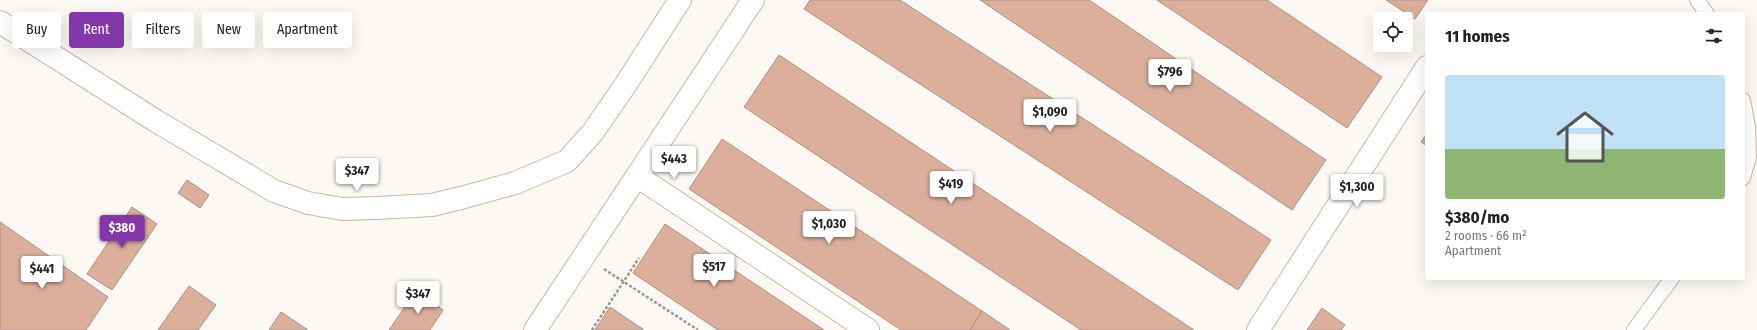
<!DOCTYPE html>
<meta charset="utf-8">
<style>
:root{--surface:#fff;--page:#f6f6f6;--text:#222;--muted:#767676;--line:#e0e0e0;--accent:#8337a9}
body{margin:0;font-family:"Fira Sans Condensed",sans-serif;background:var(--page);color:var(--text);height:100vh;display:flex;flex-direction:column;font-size:15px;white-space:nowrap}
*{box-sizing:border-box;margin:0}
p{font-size:13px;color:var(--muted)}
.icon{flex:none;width:22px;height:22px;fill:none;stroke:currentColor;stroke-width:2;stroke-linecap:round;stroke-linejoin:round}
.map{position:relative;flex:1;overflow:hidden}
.side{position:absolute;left:1425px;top:12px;width:320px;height:268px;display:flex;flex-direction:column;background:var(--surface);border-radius:4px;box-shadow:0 4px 16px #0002}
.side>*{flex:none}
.banner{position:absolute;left:12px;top:12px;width:380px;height:36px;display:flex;gap:8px}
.tools{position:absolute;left:1373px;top:12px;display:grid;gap:8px}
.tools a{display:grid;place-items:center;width:40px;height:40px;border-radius:4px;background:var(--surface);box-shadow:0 4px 16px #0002;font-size:20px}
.price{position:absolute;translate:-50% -34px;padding:0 9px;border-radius:4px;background:#fff;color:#222;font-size:13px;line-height:26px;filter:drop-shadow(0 1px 2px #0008)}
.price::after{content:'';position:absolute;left:50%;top:24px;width:12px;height:9px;margin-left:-6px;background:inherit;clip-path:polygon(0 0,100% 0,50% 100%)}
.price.selected{background:var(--accent);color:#fff}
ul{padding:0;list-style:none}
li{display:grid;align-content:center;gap:8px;height:212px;padding:0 20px}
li+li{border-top:1px solid var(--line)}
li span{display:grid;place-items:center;height:124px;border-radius:4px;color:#555}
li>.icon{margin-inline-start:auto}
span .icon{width:72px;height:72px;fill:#fffc;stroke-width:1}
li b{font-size:17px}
h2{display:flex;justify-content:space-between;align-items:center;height:48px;padding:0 20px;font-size:17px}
.chip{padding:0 14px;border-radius:4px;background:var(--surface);box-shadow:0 4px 16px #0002;font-size:14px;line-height:36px}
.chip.selected{background:var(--accent);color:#fff}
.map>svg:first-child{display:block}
.building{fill:#dbaf9b;stroke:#ab9186}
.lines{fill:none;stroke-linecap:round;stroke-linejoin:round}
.service-casing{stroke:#cbb8a4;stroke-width:16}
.minor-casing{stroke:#cbb8a4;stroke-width:24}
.path{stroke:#9c9690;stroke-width:2.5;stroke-dasharray:3 2;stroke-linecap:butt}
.service{stroke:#fff;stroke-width:14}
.minor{stroke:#fff;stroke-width:22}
</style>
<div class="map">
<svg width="1757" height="330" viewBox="0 0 1757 330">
<rect width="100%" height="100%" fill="#fcf8f4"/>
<path class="building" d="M810,0H900L1271,240L1238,290L804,9Z
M980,0H1089L1326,160L1292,210Z
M1157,0H1267L1382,77L1347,128Z
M1386,0H1428L1415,19Z
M779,55L1194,330H1081L744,107Z
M1427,133V146L1421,142Z
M722,139L982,311L970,330H901L689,189Z
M187,180L209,195L200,208L178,193Z
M132,207L157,224L112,290L87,274Z
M0,222L108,297L86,330H0Z
M665,224L824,330H718L633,273Z
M189,286L216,305L198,330H158Z
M416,291L443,310L430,330H389Z
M610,307L644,330H595Z
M1322,308L1345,325L1341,330H1307Z
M982,311L1010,330H970Z
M281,312L308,330H269Z"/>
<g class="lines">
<g class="service-casing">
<path id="service" d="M1697,0L1707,14
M1743,100L1748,127L1749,157L1743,178
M1634,330L1672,278"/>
</g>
<g class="minor-casing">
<path id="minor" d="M0,22L156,121L274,191L308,203L342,209L377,208L432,205L461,198L515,183L567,161L593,132L626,84L680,0
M637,176L753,0
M535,330L637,176L868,330
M1258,330L1427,67"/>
</g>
<path class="path" d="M604,269L698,330
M592,330L639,258"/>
<use href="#service" class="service"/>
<use href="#minor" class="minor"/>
</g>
</svg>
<div class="tools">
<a><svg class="icon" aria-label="locate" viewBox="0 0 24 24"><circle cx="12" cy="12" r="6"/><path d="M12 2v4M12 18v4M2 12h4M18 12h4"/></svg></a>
</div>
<b class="price" style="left:1170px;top:93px">$796</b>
<b class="price" style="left:1050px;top:133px">$1,090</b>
<b class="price" style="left:674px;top:180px">$443</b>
<b class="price" style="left:357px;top:192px">$347</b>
<b class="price" style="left:951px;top:205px">$419</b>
<b class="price" style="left:1357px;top:208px">$1,300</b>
<b class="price" style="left:829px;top:245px">$1,030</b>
<b class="price selected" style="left:122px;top:249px">$380</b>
<b class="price" style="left:714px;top:288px">$517</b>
<b class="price" style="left:42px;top:290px">$441</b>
<b class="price" style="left:418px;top:315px">$347</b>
<div class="banner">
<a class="chip">Buy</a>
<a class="chip selected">Rent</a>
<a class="chip">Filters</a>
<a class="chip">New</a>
<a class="chip">Apartment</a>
</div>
<section class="side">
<h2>11 homes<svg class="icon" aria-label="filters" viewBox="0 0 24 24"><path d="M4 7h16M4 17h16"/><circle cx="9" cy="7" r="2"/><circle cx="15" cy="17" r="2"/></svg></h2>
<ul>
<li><span style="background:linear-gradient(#bfe0f5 60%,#8fb573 0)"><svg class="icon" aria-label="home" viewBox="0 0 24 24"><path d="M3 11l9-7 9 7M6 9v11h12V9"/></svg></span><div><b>$380/mo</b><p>2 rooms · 66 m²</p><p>Apartment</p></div></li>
</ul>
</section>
</div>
